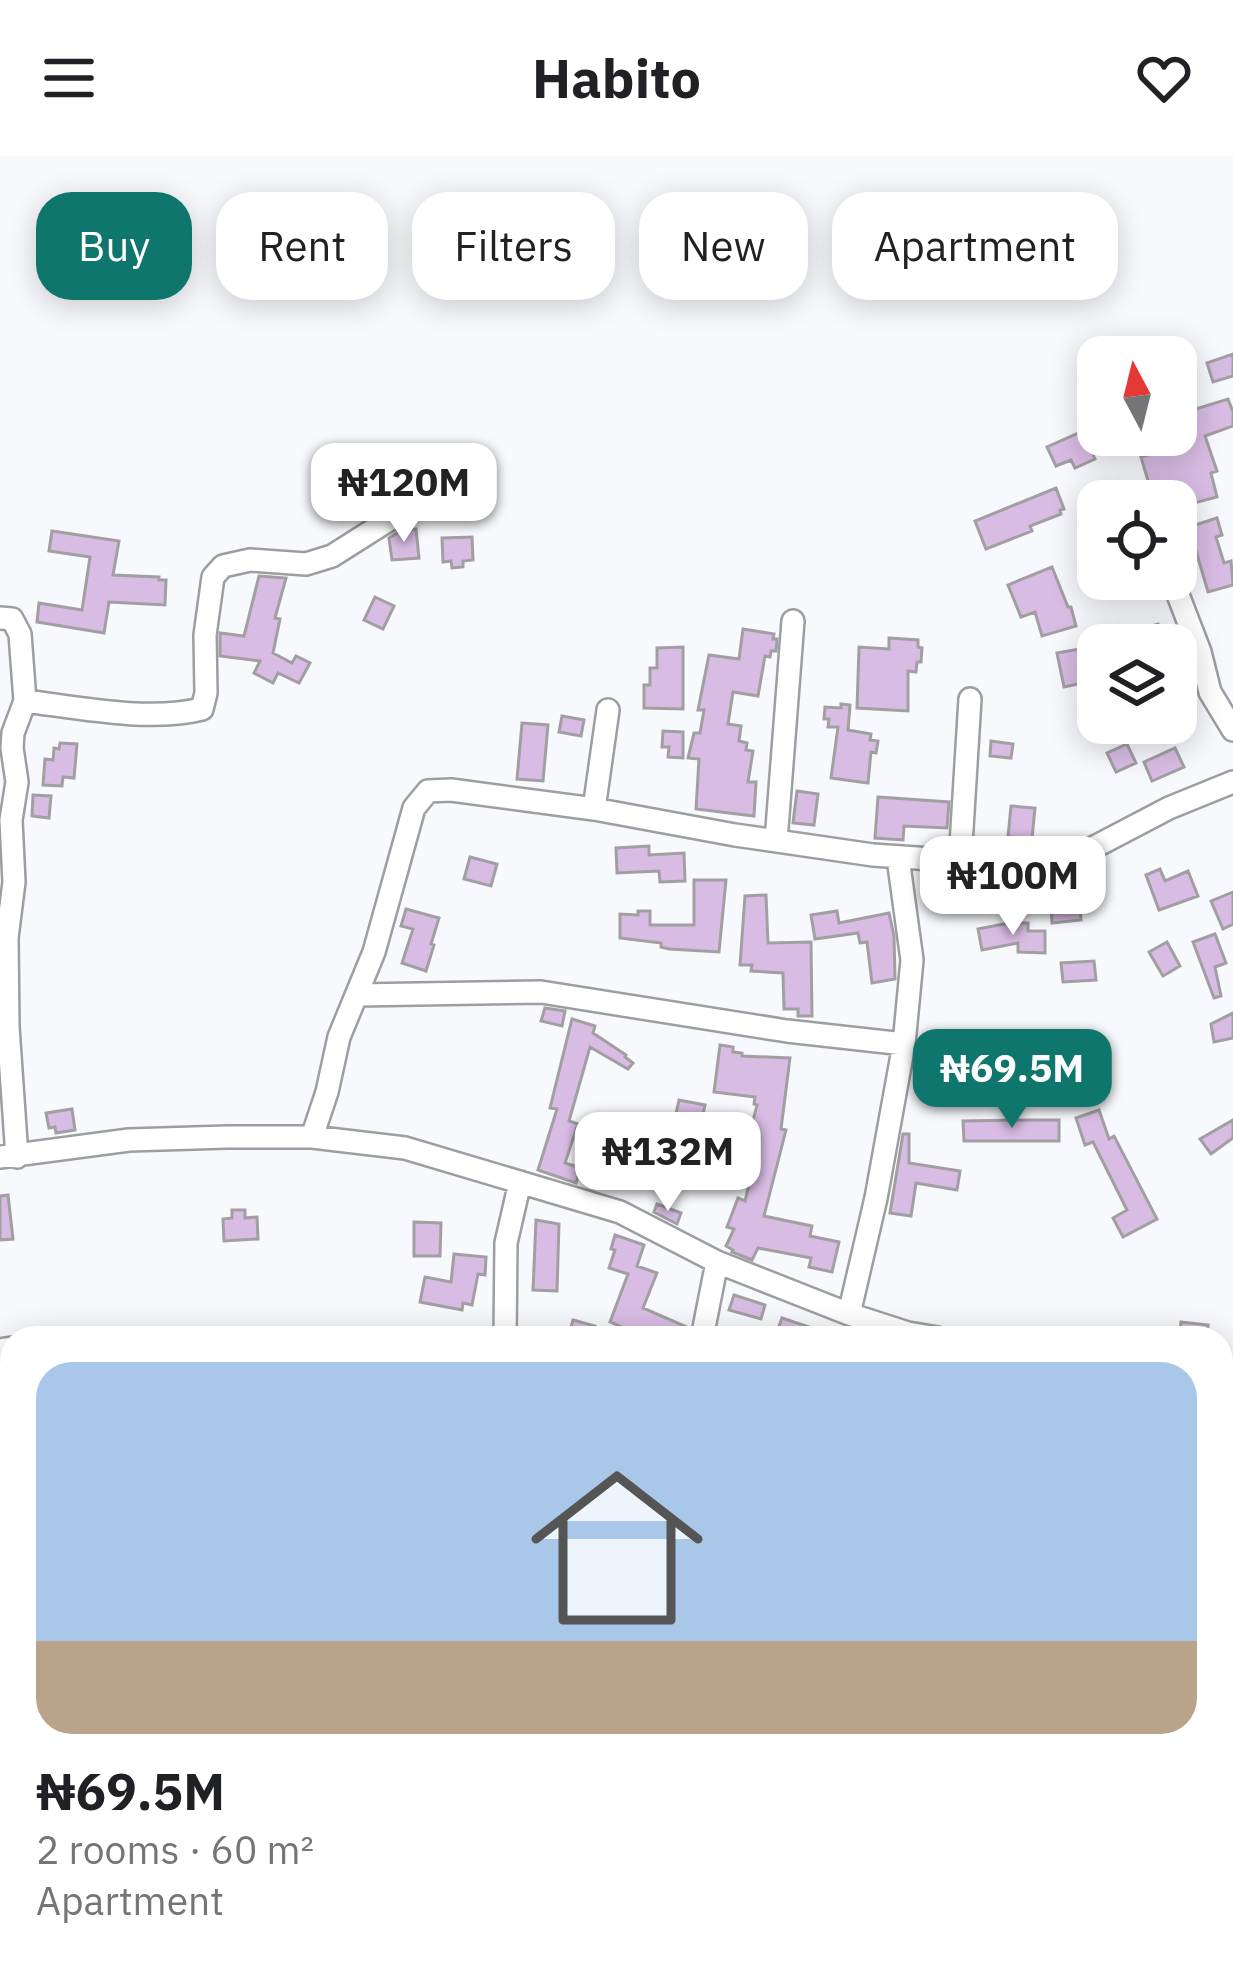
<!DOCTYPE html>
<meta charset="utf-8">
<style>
:root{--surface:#fff;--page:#f6f6f6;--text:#202124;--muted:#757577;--accent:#0f766e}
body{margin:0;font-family:"IBM Plex Sans",sans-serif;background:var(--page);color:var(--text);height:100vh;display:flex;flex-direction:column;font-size:45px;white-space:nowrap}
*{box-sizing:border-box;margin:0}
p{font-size:39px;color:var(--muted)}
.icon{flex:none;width:66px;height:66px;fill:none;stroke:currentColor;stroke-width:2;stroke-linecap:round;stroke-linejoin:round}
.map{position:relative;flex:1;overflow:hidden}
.drawer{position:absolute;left:0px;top:1170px;width:1233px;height:663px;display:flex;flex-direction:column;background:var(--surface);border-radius:36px 36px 0 0;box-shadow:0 6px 30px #0003}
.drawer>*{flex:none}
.top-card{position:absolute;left:36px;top:36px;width:1161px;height:108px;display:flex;gap:24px}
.needle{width:78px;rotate:353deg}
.controls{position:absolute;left:1077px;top:180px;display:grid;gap:24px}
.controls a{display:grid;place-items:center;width:120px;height:120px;border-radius:24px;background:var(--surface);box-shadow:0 6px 30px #0003;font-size:60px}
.price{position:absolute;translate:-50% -102px;padding:0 27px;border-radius:24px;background:#fff;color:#222;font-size:39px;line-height:78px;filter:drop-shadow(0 3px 6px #0008)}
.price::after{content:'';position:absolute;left:50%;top:72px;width:36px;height:27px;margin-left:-18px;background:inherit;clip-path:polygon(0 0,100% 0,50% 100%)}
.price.current{background:var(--accent);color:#fff}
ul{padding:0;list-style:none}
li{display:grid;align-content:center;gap:24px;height:636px;padding:0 36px}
li span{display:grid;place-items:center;height:372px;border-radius:36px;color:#555}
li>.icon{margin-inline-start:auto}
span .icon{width:216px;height:216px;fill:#fffc;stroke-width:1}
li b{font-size:51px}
.tag{padding:0 42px;border-radius:36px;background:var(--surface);box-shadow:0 6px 30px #0003;font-size:42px;line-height:108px}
.tag.current{background:var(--accent);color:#fff}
header{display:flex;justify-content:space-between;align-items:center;height:156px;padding:0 36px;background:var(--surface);font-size:54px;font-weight:700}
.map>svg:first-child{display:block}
.building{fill:#d9bce4;stroke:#a29fa2;stroke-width:3}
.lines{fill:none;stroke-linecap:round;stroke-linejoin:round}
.minor-casing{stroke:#9d9ea1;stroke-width:26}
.minor{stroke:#fff;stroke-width:21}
</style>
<header><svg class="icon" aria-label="menu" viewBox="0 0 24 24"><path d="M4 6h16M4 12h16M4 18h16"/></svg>Habito<svg class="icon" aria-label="heart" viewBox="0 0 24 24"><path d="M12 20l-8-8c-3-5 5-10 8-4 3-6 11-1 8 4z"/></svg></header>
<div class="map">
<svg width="1233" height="1831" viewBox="0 0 1233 1831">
<rect width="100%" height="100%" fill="#f7f9fc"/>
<path class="building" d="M925,80L950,86L944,111L919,105Z
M1233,198V220L1213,226L1207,207Z
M1228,243L1233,256V270L1205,280L1217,315L1211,317L1217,341L1179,351L1177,345H1171L1170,341L1154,345L1141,301L1176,291V259Z
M1083,275L1095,303L1075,312L1071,304L1056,310L1047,291Z
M1056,332L1064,353L1060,354L1061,358L1030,370L1032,375L986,393L975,365Z
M1217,362L1222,379L1216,381L1224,407L1231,405L1233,429L1208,436L1189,371Z
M416,373L419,402L392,404L389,382L400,375Z
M52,375L119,385L113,419L159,421V424H166L165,449L109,446L104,477L37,466L39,447L82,454L90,401L49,395Z
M472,381L473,404L463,405V411L452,412L451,405L443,406L442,382Z
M1052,411L1068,451H1071L1076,470L1042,480L1035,456L1021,461L1008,429Z
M259,420L286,422L275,462L280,463L273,497L292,507L296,500L310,507L299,527L278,517L273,527L254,517L260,505L220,500V477L244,480Z
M375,441L394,450L383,473L364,464Z
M1158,468L1165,489H1140L1137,479L1146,476L1145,472Z
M743,473L774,478L773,483H777L776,495H771L770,501L765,500L758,540L733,536L728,568L741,570L739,585L747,587L746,594L753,595L748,626H756L754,660L696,653L699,603L688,602L694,577H700L704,554H698L709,499L739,503Z
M889,482L918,484V491L922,492L921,506H917L916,516L908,515V555L857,552L859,491L889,493Z
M683,491V553L644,552V529H650V512H657V492Z
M1080,493L1087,526L1064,531L1057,497Z
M841,548L850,549L848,574L871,578L870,584L878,585L876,597L871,596L868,627L831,622L838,571H828L829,563H824L825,551L841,552Z
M562,560L584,564L581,580L559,576Z
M522,567L548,569L543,625L517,623Z
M663,575L683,576V602L668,601L669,591H662Z
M991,585L1013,588L1011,602L990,600Z
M60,587L77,588L74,622L63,621L62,630L43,629L45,603L53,604L54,592L59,593Z
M1127,588L1136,607L1116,616L1107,597Z
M1175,592L1184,611L1152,625L1144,606Z
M797,635L818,638L814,669L793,667Z
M33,639L51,640L49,662L32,660Z
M878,641L949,646L947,672L904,670L903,684L875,682Z
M1011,650L1035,652L1032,683L1008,681Z
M649,690V699L684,697L685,725L660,726L659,715L617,717L616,692Z
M470,701L497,708L491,730L464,723Z
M1160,713L1165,725L1188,715L1198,740L1159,754L1146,719Z
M694,724H726L719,796L669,793L661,791V787L620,782V758L638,759V755H650V769H694Z
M1233,736V768L1223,773L1211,745Z
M766,739L768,787L811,786L812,860H798V853H784L783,817L751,815L752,809H740L745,740Z
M1079,740L1081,764L1052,767L1051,745Z
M406,753L439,762L431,788L434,789L426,815L402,807L413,773L401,770Z
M837,755L839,767L889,757L894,780L895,823L872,827L867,786L860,787L858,777L815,783L811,759Z
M1009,767H1028V775H1045V797L1018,796V787L982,794L978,773Z
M1215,778L1226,807L1215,811L1221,840L1214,842L1193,786Z
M1167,786L1180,810L1163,820L1149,796Z
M1094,805L1096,824L1063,826L1061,807Z
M545,852L565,855L562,870L541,865Z
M1233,857V882L1214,886L1211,868Z
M572,863L595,870L593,877L626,899L625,901L633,907L628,913L590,891L569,965L578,968L565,1007L581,1012L576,1027L538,1014L557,953L550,952Z
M720,889L733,891V896L742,897V900L790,902L781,973L786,974L764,1060L812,1070L810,1080L839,1086L832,1116L809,1111L811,1102L758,1092L752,1104L732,1096L733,1094L726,1090L734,1073L727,1071L738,1042L745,1045L760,982L749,980L757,949L754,948L755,941L714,936Z
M679,944L705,949L693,1006L660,999L664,980L671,981Z
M72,953L75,974L56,977L55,971L49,972L46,957Z
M1099,954L1109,983L1114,980L1157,1063L1123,1081L1113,1062L1127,1054L1093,986L1085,989L1076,962Z
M1025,964H1059V985H964L963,965Z
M1233,964V982L1211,998L1200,983Z
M903,978H909V1007L960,1015L957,1034L916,1027L911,1060L890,1057Z
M8,1039L13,1083L0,1084V1040Z
M657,1048L681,1057L677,1068L654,1056Z
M232,1054H245V1062L257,1061L258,1083L224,1085L223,1063L232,1062Z
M536,1064L559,1068L557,1135L533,1134Z
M414,1066L441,1067L440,1100H414Z
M615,1079L644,1089L637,1110L657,1117L643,1152L689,1172L684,1182H647L610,1166L628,1118L609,1112L615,1094L611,1093Z
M454,1098L486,1101L485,1119L478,1118L472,1149L463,1147L462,1154L420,1146L425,1121L451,1126Z
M734,1139L765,1149L761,1163L729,1154Z
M782,1162L836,1180V1182H804L778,1173Z
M573,1164L595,1170L592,1182H568Z
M1181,1166L1208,1169L1207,1182H1179Z
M12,1211V1252L0,1254V1213Z
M1221,1480L1233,1482V1527L1221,1525Z
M1226,1590H1233V1648L1228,1673L1221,1672V1622Z
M1221,1704L1233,1705V1728L1221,1727Z"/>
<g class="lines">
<g class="minor-casing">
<path id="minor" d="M1172,423L1200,496L1210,536L1233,574
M0,462L12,463L20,478L25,545L13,577L12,592L17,626L11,664L14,726L7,782L8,871L17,1001
M25,545C80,552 149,566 202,553L206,537L205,479L213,421L223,410L250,404L306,408L332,400L411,350
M594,653L608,554
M776,685L793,465
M960,705L970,543
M357,839L541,836L787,875L904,888
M312,981L327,936L339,881L374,796L414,652L428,635L451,634L594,653L735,679L873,699L960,705L992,714L1064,707L1169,652L1233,626
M0,1001L129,984L227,981H312L405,992L620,1056L717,1106L849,1158L908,1177L938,1182
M849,1158L876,1042L904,888L912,804L898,702
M505,1182L506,1087L520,1026
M702,1182L717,1106
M0,1194L12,1192
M1221,1220L1233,1221
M1221,1438L1233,1440
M0,1460L7,1470L12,1508
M0,1794L12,1657
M1221,1812L1233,1808
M1070,1821L1080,1831
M821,1831L822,1821
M1156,1831L1190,1821"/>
</g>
<use href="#minor" class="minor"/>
</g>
</svg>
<div class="controls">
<a><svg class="needle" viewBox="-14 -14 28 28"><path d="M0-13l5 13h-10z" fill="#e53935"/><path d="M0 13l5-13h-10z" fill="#757577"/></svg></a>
<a><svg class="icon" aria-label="locate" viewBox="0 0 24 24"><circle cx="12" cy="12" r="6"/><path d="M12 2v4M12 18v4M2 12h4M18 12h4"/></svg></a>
<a><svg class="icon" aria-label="layers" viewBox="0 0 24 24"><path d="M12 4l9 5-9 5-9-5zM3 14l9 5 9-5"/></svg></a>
</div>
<b class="price" style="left:404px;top:389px">₦120M</b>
<b class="price" style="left:1013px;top:782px">₦100M</b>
<b class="price current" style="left:1012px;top:975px">₦69.5M</b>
<b class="price" style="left:668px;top:1058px">₦132M</b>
<div class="top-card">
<a class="tag current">Buy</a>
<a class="tag">Rent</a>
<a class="tag">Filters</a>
<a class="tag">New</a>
<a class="tag">Apartment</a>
</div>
<section class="drawer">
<ul>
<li><span style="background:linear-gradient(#a9c7e8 75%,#b9a48a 0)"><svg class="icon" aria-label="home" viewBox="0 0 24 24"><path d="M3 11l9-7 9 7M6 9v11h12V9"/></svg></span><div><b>₦69.5M</b><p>2 rooms · 60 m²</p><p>Apartment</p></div></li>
</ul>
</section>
</div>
